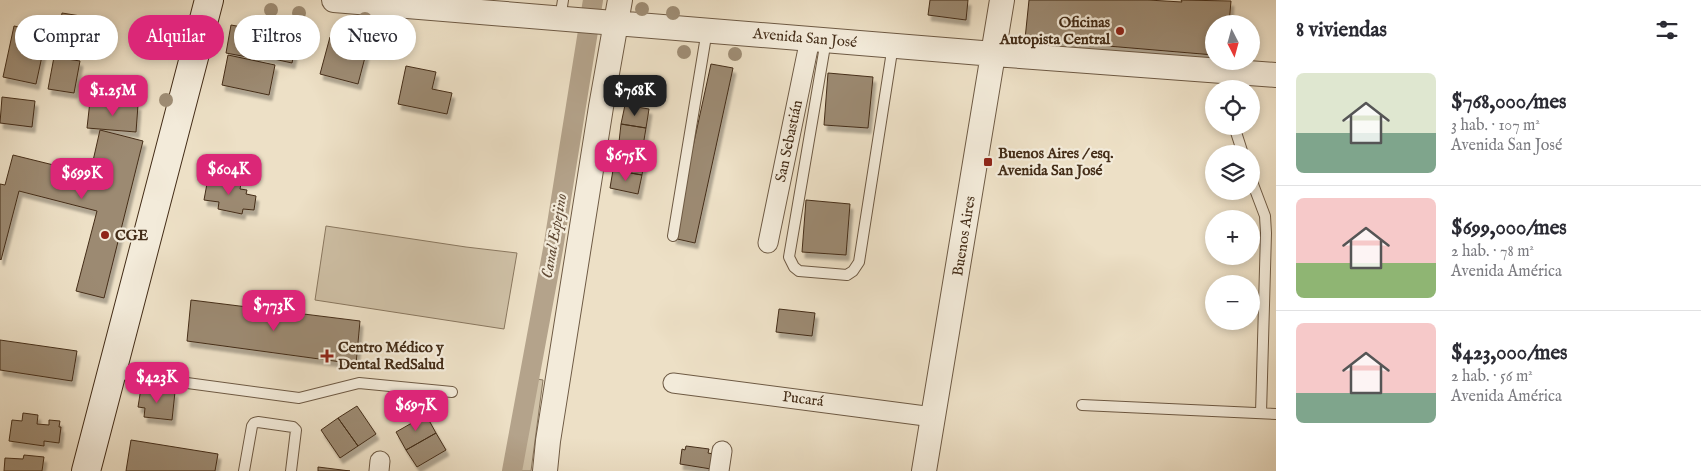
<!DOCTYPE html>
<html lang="es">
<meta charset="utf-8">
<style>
:root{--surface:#fff;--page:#f2f2f3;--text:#2b2b33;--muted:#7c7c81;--line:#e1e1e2;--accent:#db2777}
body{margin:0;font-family:"IM FELL English",serif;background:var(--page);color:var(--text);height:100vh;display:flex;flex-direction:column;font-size:19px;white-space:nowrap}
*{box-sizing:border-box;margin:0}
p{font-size:16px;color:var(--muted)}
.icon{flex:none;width:28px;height:28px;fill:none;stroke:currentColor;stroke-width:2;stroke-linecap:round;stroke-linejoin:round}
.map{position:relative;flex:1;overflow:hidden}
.panel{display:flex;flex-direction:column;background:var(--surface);width:425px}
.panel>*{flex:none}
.banner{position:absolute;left:15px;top:15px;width:475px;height:45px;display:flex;gap:10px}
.needle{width:32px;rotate:174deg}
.fabs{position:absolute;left:1205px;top:15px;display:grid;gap:10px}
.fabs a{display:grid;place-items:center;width:55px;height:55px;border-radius:50%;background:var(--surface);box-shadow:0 2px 8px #0003;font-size:25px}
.price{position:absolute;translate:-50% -42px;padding:0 11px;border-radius:10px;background:var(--accent);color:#fff;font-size:16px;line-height:32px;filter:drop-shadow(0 1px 2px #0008)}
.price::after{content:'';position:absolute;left:50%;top:30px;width:15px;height:11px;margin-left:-8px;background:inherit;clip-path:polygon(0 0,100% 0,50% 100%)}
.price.active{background:#222;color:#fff}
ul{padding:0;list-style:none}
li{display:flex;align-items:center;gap:15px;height:125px;padding:0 20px}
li+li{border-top:1px solid var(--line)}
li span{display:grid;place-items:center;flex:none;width:140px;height:100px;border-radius:8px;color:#555}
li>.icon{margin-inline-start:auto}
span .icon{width:60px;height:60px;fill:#fffc;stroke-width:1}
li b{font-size:21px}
h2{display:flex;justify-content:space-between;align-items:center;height:60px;padding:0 20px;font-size:21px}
.pill{padding:0 18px;border-radius:22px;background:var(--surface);box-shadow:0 2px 8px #0003;font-size:18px;line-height:45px}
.pill.active{background:var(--accent);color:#fff}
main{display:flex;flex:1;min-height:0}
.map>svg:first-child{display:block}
.grass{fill:#d0c2a8;stroke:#8a7860}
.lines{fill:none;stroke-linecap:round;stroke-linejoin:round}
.canal{stroke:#b4a38b;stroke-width:20}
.building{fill:#9c8a72;stroke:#442d18;filter:url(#shadow)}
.service-casing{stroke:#6e5a44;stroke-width:12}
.minor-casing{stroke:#6e5a44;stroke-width:21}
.tertiary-casing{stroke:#6e5a44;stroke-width:26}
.secondary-casing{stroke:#442d18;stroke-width:30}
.service{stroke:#f3ebda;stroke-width:10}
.minor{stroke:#f3ebda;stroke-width:19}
.tertiary{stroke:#f3ebda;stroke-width:24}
.secondary{stroke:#f3ebda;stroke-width:28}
.tree{fill:#9f8e76}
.poi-dot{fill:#8f2418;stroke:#f3ebda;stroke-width:2}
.labels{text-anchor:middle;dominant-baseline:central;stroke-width:4.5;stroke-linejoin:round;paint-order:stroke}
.poi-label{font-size:15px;font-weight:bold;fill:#442d18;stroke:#f3ebda;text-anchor:start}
.street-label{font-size:15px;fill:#442d18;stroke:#f3ebda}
.water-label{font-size:16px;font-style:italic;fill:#604a35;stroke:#f3ebda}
</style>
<main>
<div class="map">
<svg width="1276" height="471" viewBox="0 0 1276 471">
<defs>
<filter id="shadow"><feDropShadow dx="3" dy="5.5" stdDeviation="1" flood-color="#0004"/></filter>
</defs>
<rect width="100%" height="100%" fill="#ede0c6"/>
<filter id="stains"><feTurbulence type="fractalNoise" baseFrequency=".004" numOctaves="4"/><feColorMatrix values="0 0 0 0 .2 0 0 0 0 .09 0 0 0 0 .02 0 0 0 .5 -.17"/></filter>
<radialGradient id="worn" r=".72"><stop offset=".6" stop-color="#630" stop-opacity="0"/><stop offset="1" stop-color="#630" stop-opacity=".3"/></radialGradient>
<path class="grass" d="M326,226L466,247L517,253L504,329L315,300Z
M531,378L543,380L531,471H517Z"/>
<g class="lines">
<path class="canal" d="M512,471L553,249L593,0"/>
</g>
<path class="building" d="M930,0H968L966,20L928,15Z
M1029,0H1148L1182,2L1181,0L1231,1L1229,24H1214V55L1025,39Z
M62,13L87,17L83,47L57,43Z
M269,19L300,26L292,63L260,56Z
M231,25L264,31L258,59L226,53Z
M14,26L47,33L36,84L3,77Z
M343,35L369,42L358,84L320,74L330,37L342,40Z
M228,55L275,65L269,95L222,85Z
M54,57L80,61L74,93L48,89Z
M711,64L733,68L695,243L673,238Z
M406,66L436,72L432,89L452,93L447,114L398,104Z
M828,73L873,77L868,128L824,125Z
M2,97L35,101L32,127L0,123Z
M90,101L138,105L136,132L87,128Z
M625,105L649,109L646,128L621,124Z
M621,124L646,128L643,146L619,142Z
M100,130L143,141L104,298L76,291L97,211L19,191L1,260L0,259V184L5,185L13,155L90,174Z
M617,152L645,157L642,175L613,170Z
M613,170L642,175L638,194L610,188Z
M208,178L241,184L240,189L247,190L246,194L256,196L254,210L243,209L242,214L218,209L219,202L204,200Z
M806,200L850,204L846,255L802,252Z
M191,300L360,321L356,364L187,341Z
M779,309L815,313L812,336L776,332Z
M0,340L77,351L72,381L0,370Z
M141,388L175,392L172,420L144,417L145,408L138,407Z
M357,406L376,434L358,446L338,418Z
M23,413L38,415L37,424L49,425V420L60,421L59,427H61L59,443L44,441V446L9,441L12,420L22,421Z
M426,415L436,433L406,450L396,432Z
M338,418L358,446L340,458L321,430Z
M436,433L446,450L417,467L406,450Z
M131,440L218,454L215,471H126Z
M686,446L709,449L708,453L713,454L711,469L680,464L682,449L685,450Z
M24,455L44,457L42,471H4L5,458L23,459Z
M318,467L350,471H318Z"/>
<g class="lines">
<g class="service-casing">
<path id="service" d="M560,19L563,0
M826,40L789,257L794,267L799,271L847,275L853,271L859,262L893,45
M1234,126L1243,154
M1251,179L1265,216L1266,233L1261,413
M673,236L707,30
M113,373L299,398L359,383L452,392
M1082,405L1276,414
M244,471L252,426L254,423L258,422L293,427L296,430L291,471"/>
</g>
<g class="minor-casing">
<path id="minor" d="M768,243L810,39
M673,383L933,417
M379,471L380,461
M719,471L722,451"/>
</g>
<g class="tertiary-casing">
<path id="tertiary" d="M334,0L994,54L1276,75
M545,471L548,441L601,107L620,0
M924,471L1002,0"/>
</g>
<g class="secondary-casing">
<path id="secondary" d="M86,471L209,0"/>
</g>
<use href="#service" class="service"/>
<use href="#minor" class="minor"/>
<use href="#tertiary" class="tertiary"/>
<use href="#secondary" class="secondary"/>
</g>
<g class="tree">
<circle cx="642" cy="9" r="7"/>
<circle cx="271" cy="10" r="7"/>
<circle cx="299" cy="13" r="7"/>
<circle cx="673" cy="13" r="7"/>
<circle cx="365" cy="19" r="7"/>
<circle cx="186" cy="26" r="7"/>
<circle cx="684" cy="52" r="7"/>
<circle cx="735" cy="54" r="7"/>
<circle cx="166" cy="100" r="7"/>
</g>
<g class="poi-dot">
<circle cx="1120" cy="31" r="5"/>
<rect x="983" y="157" width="10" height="10" rx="2.5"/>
<circle cx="105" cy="235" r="5"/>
<path d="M324.5 348.5h5v5h5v5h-5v5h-5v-5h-5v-5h5z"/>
</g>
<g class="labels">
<g class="poi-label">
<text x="1110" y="22" text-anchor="end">Oficinas<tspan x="1110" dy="17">Autopista Central</tspan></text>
<text x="998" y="153">Buenos Aires / esq.<tspan x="998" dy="17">Avenida San José</tspan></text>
<text x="115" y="235">CGE</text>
<text x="338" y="347">Centro Médico y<tspan x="338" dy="17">Dental RedSalud</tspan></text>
</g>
<g class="street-label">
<text transform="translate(805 38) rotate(5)">Avenida San José</text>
<text transform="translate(789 141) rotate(-78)">San Sebastián</text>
<text transform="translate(964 236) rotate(-81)">Buenos Aires</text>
<text transform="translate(803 399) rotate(7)">Pucará</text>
</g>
<g class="water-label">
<text transform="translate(555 236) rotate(-80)">Canal Espejino</text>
</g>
</g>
<rect width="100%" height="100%" filter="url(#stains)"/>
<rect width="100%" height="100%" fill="url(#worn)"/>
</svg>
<div class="fabs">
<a><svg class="needle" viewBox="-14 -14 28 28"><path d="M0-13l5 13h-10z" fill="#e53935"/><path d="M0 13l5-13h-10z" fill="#7c7c81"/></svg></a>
<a><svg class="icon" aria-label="locate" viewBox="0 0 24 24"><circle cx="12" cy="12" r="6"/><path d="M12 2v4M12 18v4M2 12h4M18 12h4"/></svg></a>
<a><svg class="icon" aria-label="layers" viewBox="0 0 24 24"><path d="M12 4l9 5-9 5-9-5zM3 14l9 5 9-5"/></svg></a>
<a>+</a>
<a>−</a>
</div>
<b class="price" style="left:113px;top:117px">$1.25M</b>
<b class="price active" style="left:635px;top:117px">$768K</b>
<b class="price" style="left:626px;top:182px">$675K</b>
<b class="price" style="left:229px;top:196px">$604K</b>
<b class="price" style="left:82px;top:200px">$699K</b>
<b class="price" style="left:274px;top:332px">$773K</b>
<b class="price" style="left:157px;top:404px">$423K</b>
<b class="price" style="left:416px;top:432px">$697K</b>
<div class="banner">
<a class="pill">Comprar</a>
<a class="pill active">Alquilar</a>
<a class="pill">Filtros</a>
<a class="pill">Nuevo</a>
</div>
</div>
<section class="panel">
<h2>8 viviendas<svg class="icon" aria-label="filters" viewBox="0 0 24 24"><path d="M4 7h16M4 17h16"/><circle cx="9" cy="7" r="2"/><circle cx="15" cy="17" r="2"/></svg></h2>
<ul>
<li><span style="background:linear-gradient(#dfe7d0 60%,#7fa58c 0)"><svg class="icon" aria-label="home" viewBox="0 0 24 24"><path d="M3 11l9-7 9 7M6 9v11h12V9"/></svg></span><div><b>$768,000/mes</b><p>3 hab. · 107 m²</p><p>Avenida San José</p></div></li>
<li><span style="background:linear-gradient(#f6c9c9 65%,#8fb573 0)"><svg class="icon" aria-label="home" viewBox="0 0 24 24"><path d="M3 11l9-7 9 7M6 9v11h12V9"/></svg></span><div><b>$699,000/mes</b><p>2 hab. · 78 m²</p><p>Avenida América</p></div></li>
<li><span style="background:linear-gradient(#f6c9c9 70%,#7fa58c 0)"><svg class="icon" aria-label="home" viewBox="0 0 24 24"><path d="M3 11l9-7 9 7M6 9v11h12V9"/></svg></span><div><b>$423,000/mes</b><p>2 hab. · 56 m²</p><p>Avenida América</p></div></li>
</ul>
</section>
</main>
